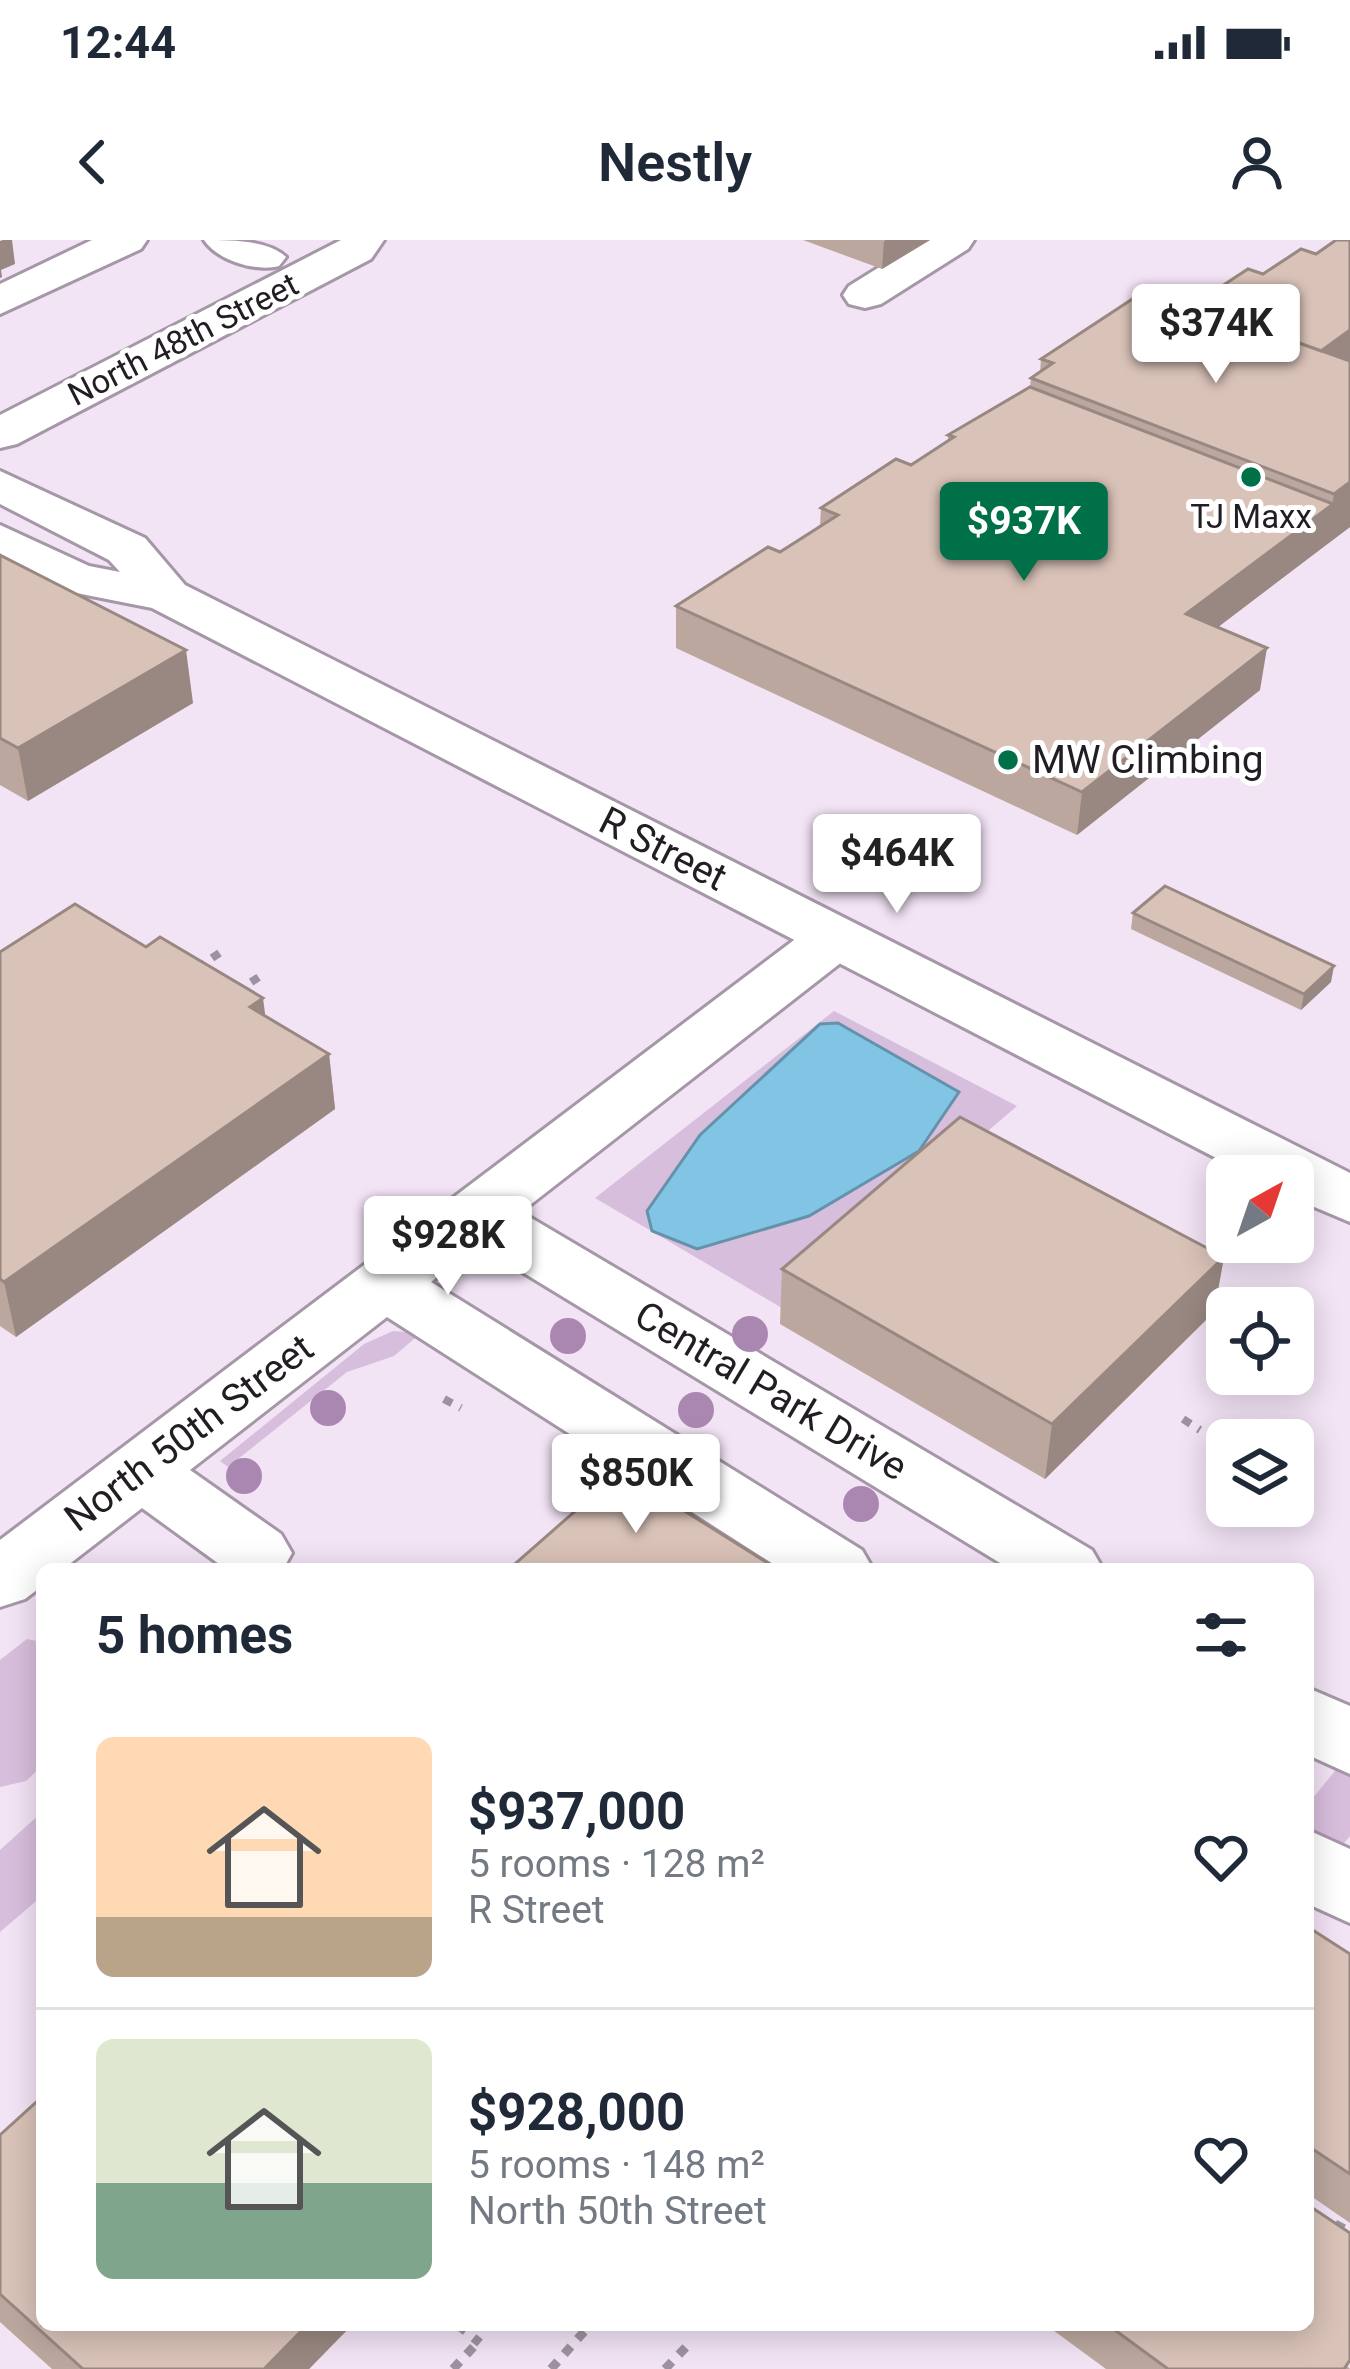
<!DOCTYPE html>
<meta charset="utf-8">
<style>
:root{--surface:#fff;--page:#f2f2f3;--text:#1f2937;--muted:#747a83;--line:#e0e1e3;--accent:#007048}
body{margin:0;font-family:Roboto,sans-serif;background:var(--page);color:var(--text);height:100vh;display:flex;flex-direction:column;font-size:45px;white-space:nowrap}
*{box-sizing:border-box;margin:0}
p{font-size:39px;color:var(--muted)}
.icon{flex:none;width:66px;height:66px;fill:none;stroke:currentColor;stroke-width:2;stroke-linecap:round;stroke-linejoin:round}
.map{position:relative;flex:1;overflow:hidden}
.details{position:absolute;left:36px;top:1323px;width:1278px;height:768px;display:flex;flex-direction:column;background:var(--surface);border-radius:18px;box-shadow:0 6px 30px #0003}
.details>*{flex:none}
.needle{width:78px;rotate:40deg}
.fabs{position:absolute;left:1206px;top:915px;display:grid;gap:24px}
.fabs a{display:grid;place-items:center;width:108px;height:108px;border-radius:18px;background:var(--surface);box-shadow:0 6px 30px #0003;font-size:60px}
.price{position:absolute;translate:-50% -102px;padding:0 27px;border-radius:12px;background:#fff;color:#222;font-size:39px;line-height:78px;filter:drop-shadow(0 3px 6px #0008)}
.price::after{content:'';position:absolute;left:50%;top:72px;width:36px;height:27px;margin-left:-18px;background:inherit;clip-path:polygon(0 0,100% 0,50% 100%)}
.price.selected{background:var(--accent);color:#fff}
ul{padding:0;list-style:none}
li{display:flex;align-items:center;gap:36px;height:300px;padding:0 60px}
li+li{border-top:3px solid var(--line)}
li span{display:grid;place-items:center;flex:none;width:336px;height:240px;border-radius:18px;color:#555}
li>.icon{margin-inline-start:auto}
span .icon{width:144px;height:144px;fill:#fffc;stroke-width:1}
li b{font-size:51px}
h2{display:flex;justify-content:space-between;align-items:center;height:144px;padding:0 60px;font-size:51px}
.status{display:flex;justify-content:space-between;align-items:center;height:84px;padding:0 60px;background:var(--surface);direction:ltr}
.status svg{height:33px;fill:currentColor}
header{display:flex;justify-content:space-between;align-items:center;height:156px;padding:0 60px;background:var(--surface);font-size:54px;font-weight:600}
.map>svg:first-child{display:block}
.green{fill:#d8bedd}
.water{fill:#81c4e4;stroke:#6492aa;stroke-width:3}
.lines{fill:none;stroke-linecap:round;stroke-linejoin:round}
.minor-casing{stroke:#a597a7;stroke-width:6}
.major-casing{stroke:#a597a7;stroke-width:6}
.path-far1{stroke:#9d929f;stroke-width:8;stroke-dasharray:9 9;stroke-linecap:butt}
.path{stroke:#9d929f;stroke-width:9;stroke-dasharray:10 10;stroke-linecap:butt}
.minor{fill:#fff;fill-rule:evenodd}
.major{fill:#fff;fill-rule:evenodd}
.tree{fill:#aa87b1}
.wall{fill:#bba79e}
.shaded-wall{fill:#988881}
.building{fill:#d9c2b8;stroke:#988881;stroke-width:3}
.poi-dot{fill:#007048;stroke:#fff;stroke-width:4.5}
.labels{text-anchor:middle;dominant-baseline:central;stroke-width:10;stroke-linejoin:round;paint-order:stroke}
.far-street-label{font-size:33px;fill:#221d23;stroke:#fff}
.far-poi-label{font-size:33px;fill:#221d23;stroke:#fff}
.poi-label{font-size:39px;fill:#221d23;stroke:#fff;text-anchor:start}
.street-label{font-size:39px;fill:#221d23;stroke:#fff}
</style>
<div class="status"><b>12:44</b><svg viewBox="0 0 49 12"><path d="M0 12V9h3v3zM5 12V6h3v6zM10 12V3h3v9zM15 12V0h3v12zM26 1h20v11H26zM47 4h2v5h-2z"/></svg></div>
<header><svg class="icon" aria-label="back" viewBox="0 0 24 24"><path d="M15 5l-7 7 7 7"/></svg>Nestly<svg class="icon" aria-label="person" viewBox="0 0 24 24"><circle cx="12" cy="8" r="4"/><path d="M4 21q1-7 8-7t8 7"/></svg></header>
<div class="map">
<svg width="1350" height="2129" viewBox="0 0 1350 2129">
<rect width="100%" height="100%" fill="#f2e3f5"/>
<path class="green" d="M834,771L1017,866L782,1068L595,958Z
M393,1091L421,1093L394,1116L347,1132L228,1227L220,1221L364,1104Z
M27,1399L42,1402V1526L26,1541L0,1547V1420Z
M1339,1526L1350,1527V1596L1335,1614L1308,1599V1564Z
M42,1572V1656L0,1692V1610Z"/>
<path class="water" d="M838,783L959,852L919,911L809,976L697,1009L652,991L647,971L700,895L820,784Z"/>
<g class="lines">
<g class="minor-casing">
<path id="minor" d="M92,0H147L141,9L0,74V44Z
M204,0C231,0 268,0 286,17L279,26C256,32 218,21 204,0Z
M923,0H974L968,9L881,64L865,68L849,64L843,55L849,46Z
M835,680L856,685L864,698L856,711L521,972L1092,1310L1103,1329H1010L478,1005L431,1042L862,1310L873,1329H781L387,1077L190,1230L281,1294L292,1313L283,1329H226L142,1268L63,1329H42V1346L25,1359L0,1367V1300L814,685Z
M1308,1448L1350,1466V1534L1308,1515Z
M1308,1590L1350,1609V1683L1308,1664Z"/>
</g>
<g class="major-casing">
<path id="major" d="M341,0H384L371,19L17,204L0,208V175Z
M0,231L145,298L185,345L1350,933V982L1293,958V936H1251L152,368L56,349L0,320V285L89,326L120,332L109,320L0,264Z"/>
</g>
<path class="path-far1" d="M197,728L221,712
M236,752L262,735
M444,1159L461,1168
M1183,1179L1200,1190"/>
<path class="path" d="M1335,1984L1350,1992
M458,2085L480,2103
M453,2129L478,2102
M551,2129L590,2085
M665,2129L686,2107"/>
<use href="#minor" class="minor"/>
<use href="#major" class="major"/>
</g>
<g class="tree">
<circle cx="750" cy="1094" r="18"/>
<circle cx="568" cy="1096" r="18"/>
<circle cx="328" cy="1168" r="18"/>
<circle cx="696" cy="1170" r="18"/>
<circle cx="244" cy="1236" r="18"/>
<circle cx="861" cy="1264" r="18"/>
</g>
<path class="wall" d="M803,0H930L882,29Z
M1248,29L1350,287L1218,387L1260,450L1077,595L676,408V366L780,312L820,286L821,268L911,225L948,201V195L1030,147L1031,138L1040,132L1041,119L1145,62L1193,65Z
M0,315L193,463L28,561L0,545Z
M1133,673L1331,742L1301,770L1131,689Z
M0,712L266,777L329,814L335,869L16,1097L0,1086Z
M1224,1017L1214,1072L1045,1239L780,1084L782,1029Z
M1308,1687L1350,1714V1983L1308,1954Z
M0,1895L352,2085L309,2129H52L0,2082Z
M1046,2085H1308L1350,2129H1106Z"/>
<path class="shaded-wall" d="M3,0H12L15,24L1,30L2,37L0,38V1Z
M886,0H930L882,29L884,1Z
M1350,90V126L1312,117Z
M1350,242V287L1326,305L1334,254Z
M1333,264L1326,305L1180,416L1186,374Z
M1267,408L1260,450L1077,595L1082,552Z
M186,410L193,463L28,561L18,508Z
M1334,726L1331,742L1301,770L1304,754Z
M263,758L270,812L250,767Z
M329,814L335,869L16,1097L4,1042Z
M1224,1017L1214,1072L1045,1239L1052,1184Z
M307,2085H352L309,2129H264Z"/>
<path class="building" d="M1336,0H1350V90L1321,111L1193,65L1248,29L1263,34L1301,9L1316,14Z
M1160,53L1350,121V242L1334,254L1031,138L1053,123L1041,119L1134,58L1145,62Z
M1030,147L1333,264L1186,374L1267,408L1082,552L676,366L768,307L780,312L838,275L821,268L896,219L911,225L954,197L948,195Z
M0,315L186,410L18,508L0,498Z
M1165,646L1334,726L1304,754L1133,673Z
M75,664L146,707L160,697L263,758L250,767L329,814L4,1042L0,1039V712Z
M960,877L1224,1017L1052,1184L782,1029Z
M621,1231L777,1329H509Z
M1308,1687L1350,1714V1934L1308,1906Z
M42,1857V2085H307L264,2129H83L0,2054V1895Z
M1308,1965L1350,1993V2120L1344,2129H1168L1108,2085H1308Z"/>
<g class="poi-dot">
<circle cx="1251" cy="237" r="12"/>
<circle cx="1008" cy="520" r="12"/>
</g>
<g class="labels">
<g class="far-street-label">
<text transform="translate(183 99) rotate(-27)">North 48th Street</text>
</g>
<g class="far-poi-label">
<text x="1251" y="276">TJ Maxx</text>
</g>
<g class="poi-label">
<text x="1032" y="520">MW Climbing</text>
</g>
<g class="street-label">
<text transform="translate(663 609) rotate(27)">R Street</text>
<text transform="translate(771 1151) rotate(31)">Central Park Drive</text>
<text transform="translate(189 1193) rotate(-37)">North 50th Street</text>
</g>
</g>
</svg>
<div class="fabs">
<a><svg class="needle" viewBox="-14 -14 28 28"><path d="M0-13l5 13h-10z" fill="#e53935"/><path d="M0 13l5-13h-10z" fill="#747a83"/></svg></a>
<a><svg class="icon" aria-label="locate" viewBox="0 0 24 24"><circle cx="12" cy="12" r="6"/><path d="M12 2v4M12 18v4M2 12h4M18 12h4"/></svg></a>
<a><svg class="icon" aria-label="layers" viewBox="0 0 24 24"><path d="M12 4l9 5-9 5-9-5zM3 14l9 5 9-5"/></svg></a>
</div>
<b class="price" style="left:1216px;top:146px">$374K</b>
<b class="price selected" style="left:1024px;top:344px">$937K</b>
<b class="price" style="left:897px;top:676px">$464K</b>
<b class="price" style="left:448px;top:1058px">$928K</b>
<b class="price" style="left:636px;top:1296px">$850K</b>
<section class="details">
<h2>5 homes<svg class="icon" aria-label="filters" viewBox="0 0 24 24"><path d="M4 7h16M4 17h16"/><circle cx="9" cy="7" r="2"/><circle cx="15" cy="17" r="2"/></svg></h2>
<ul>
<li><span style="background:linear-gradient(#ffd9b3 75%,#b9a48a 0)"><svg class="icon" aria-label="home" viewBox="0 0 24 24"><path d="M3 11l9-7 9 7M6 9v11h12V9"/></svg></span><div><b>$937,000</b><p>5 rooms · 128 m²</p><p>R Street</p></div><svg class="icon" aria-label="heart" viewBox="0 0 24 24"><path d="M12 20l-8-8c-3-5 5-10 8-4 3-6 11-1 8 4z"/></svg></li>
<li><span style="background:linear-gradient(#dfe7d0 60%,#7fa58c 0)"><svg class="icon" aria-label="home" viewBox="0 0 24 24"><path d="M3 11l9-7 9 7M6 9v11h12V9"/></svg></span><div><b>$928,000</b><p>5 rooms · 148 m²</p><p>North 50th Street</p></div><svg class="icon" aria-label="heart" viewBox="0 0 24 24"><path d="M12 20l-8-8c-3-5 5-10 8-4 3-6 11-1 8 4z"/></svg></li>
</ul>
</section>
</div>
